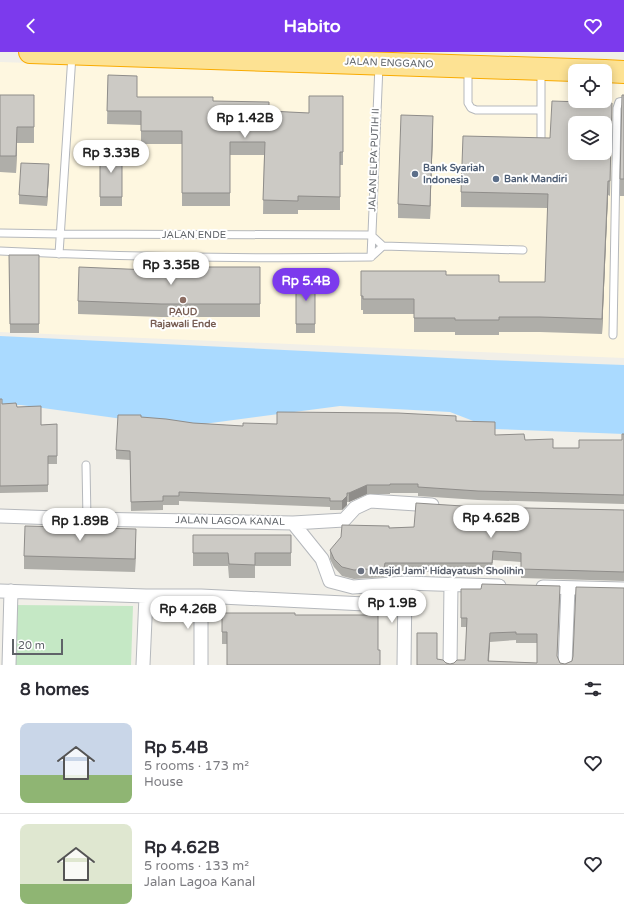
<!DOCTYPE html>
<meta charset="utf-8">
<style>
:root{--surface:#fff;--page:#f2f2f3;--text:#2b2b33;--muted:#7c7c81;--line:#e1e1e2;--accent:#7c3aed}
body{margin:0;font-family:"Varela Round",sans-serif;background:var(--page);color:var(--text);height:100vh;display:flex;flex-direction:column;font-size:15px;white-space:nowrap}
*{box-sizing:border-box;margin:0}
p{font-size:13px;color:var(--muted)}
.icon{flex:none;width:22px;height:22px;fill:none;stroke:currentColor;stroke-width:2;stroke-linecap:round;stroke-linejoin:round}
.map{position:relative;height:613px;overflow:hidden}
.panel{display:flex;flex-direction:column;background:var(--surface);flex:1}
.panel>*{flex:none}
.fabs{position:absolute;left:568px;top:12px;display:grid;gap:8px}
.fabs a{display:grid;place-items:center;width:44px;height:44px;border-radius:8px;background:var(--surface);box-shadow:0 2px 10px #0003;font-size:20px}
.scale{position:absolute;left:12px;bottom:10px;width:51px;box-sizing:border-box;padding-left:4px;border:2px solid #5f6368;border-top:0;font-size:11px;line-height:14px;white-space:nowrap;color:#5f6368;-webkit-text-stroke:3px #fff;paint-order:stroke}
.price{position:absolute;translate:-50% -34px;padding:0 9px;border-radius:14px;background:#fff;color:#222;font-size:13px;line-height:26px;filter:drop-shadow(0 1px 2px #0008)}
.price::after{content:'';position:absolute;left:50%;top:24px;width:12px;height:9px;margin-left:-6px;background:inherit;clip-path:polygon(0 0,100% 0,50% 100%)}
.price.active{background:var(--accent);color:#fff}
ul{padding:0;list-style:none}
li{display:flex;align-items:center;gap:12px;height:100px;padding:0 20px}
li+li{border-top:1px solid var(--line)}
li span{display:grid;place-items:center;flex:none;width:112px;height:80px;border-radius:8px;color:#555}
li>.icon{margin-inline-start:auto}
span .icon{width:48px;height:48px;fill:#fffc;stroke-width:1}
li b{font-size:17px}
h2{display:flex;justify-content:space-between;align-items:center;height:48px;padding:0 20px;font-size:17px}
header{display:flex;justify-content:space-between;align-items:center;height:52px;padding:0 20px;background:var(--accent);color:#fff;font-size:18px;font-weight:700}
.map>svg:first-child{display:block}
.commercial{fill:#fef7e0;fill-rule:evenodd}
.green{fill:#c5e8c5}
.water{fill:#aadaff}
.lines{fill:none;stroke-linecap:round;stroke-linejoin:round}
.lane-casing{stroke:#b5b8bc;stroke-width:9}
.street-casing{stroke:#b5b8bc;stroke-width:15}
.highway-casing{stroke:#f9ab00;stroke-width:24}
.lane{stroke:#fff;stroke-width:7}
.street{stroke:#fff;stroke-width:13}
.highway{stroke:#fde293;stroke-width:22}
.wall{fill:#afaea9;fill-rule:evenodd}
.shaded-wall{fill:#8f8d8a}
.building{fill:#cccac5;stroke:#8f8d8a;fill-rule:evenodd}
.service-dot{fill:#5c6f8a;stroke:#fff;stroke-width:1.5}
.education-dot{fill:#8d6e63;stroke:#fff;stroke-width:1.5}
.worship-dot{fill:#6b7280;stroke:#fff;stroke-width:1.5}
.labels{text-anchor:middle;dominant-baseline:central;stroke-width:4;stroke-linejoin:round;paint-order:stroke}
.street-label{font-size:10px;fill:#5f6368;stroke:#fff}
.service-label{font-size:10px;font-weight:bold;fill:#4e5e75;stroke:#fff;text-anchor:start}
.education-label{font-size:10px;font-weight:bold;fill:#785e54;stroke:#fff}
.worship-label{font-size:10px;font-weight:bold;fill:#5b616d;stroke:#fff;text-anchor:start}
</style>
<header><svg class="icon" aria-label="back" viewBox="0 0 24 24"><path d="M15 5l-7 7 7 7"/></svg>Habito<svg class="icon" aria-label="heart" viewBox="0 0 24 24"><path d="M12 20l-8-8c-3-5 5-10 8-4 3-6 11-1 8 4z"/></svg></header>
<div class="map">
<svg width="624" height="613" viewBox="0 0 624 613">
<rect width="100%" height="100%" fill="#f1efe8"/>
<path class="commercial" d="M0,10L575,29V49H605V30H624V306L0,280ZM575,71H605V101H575Z"/>
<path class="green" d="M15,553L133,554L131,613H13Z"/>
<path class="water" d="M0,284L488,308L624,313V382L494,377L450,360L340,354L181,375L21,353H0Z"/>
<g class="lines">
<g class="lane-casing">
<path id="lane" d="M468,18V51L471,56L476,58H541
M541,20V93
M0,181L61,182L371,183L383,194L523,198
M0,199C123,205 247,207 371,205L383,194
M59,202L72,3
M371,205L379,13
M613,283L617,56L619,50L624,49
M86,413L87,467"/>
</g>
<g class="street-casing">
<path id="street" d="M0,464L87,467L293,471L344,468L355,456L370,449L432,453
M293,471L322,507L330,529L353,535L405,531L499,534
M543,535L624,537
M0,539L146,544H201L405,554
M9,613L11,539
M143,613L146,544
M201,613V544
M404,613L405,531
M450,613L451,532
M565,613L568,536"/>
</g>
<g class="highway-casing">
<path id="highway" d="M30,0L604,19
M605,19L624,20"/>
</g>
<use href="#lane" class="lane"/>
<use href="#street" class="street"/>
<use href="#highway" class="highway"/>
</g>
<path class="wall" d="M108,23L137,45L213,49L269,59L309,61L343,44V113H340V158H298V162H263L264,103H230V154H182V92H141V73L107,72Z
M0,43H34V91H17L16,121L0,120Z
M624,43V144H620V127Z
M612,66L610,144L608,143L602,282L540,280H499V283H455V280H414V262H363V258H361V219L446,223L499,230H545L548,156L461,155V140Z
M433,78L430,167L398,166V152Z
M100,98H122V154H100Z
M49,121L47,154L19,152V143Z
M9,203H39V281H10Z
M260,215V265H161L78,262V249L173,219Z
M296,229H315V281H296Z
M0,347L2,352L17,355L41,373L57,372V412H48V440L0,441Z
M141,365L193,371L243,374L277,372L456,369L495,383L525,388L553,396H579L622,388L624,382V452L478,448L418,444V441H390V442H367L349,450H347V453L342,458H330V455L179,449V453H163V458L131,459L130,408L116,407V398Z
M478,455L624,458V529L521,526V510L493,508L492,520H385L384,525L354,527L342,524L334,515L330,507V498L389,476L414,475Z
M193,483H291V514H255V526H229L228,514H193Z
M136,490L135,520L24,517V504Z
M461,537L560,543L557,604L560,611L565,612L572,609L624,613H417L437,607L450,612L465,608L467,575H461ZM516,588V591H537V611L489,609L490,590Z
M222,561H295L227,592H222Z"/>
<path class="shaded-wall" d="M433,64V78L430,167V154Z
M17,75V91L16,121V104Z
M49,112V121L47,154V145Z
M608,129V143L602,282V267Z
M367,433V442L349,450V441Z
M347,441V453L342,458V449Z
M136,477V490L135,520V507Z
M490,581V590L488,613V609Z"/>
<path class="building" d="M108,23L137,24V45H213V49L269,50V59L309,61V44H343V100H340V145L298,144V149L263,148L265,90H230V141H182V79H141V59H107Z
M0,43H34V75H17L16,104H0Z
M622,43H624V127H620Z
M552,49L612,51L610,129H608L602,267L540,265H499V268H455V266H414V247H363V244H361V219H446V223H499V230H545L548,142L461,140L463,84L550,86ZM575,71H605V101H575Z
M401,63L433,64L430,154L398,152Z
M100,98H122V145H100Z
M21,111L49,112L47,145L19,143Z
M9,203H39V272H10Z
M79,215L173,219V215H260V252H161L78,249Z
M296,229H315V272H296Z
M0,347H2V352L16,351L17,355L41,354V373L57,372V404H48V433L0,434Z
M277,360L398,361L456,364V369L495,370V383L524,382L525,388L553,387V396H579V388H622V382H624V443L478,439L418,435V432H390V433H367L349,441H347V444L342,449H330V446L179,440V444H163V449L131,450L130,399L116,398L118,363H141V365L166,367L193,371L243,374V371L277,372Z
M416,451L478,455L624,458V520L521,517V501L493,499L492,511H385L384,516L354,518L342,515L334,507L330,498L341,485L342,473L389,474V476L414,475Z
M25,474L136,477L135,507L24,504Z
M193,483H291V501H255V513L229,512L228,501H193Z
M482,532L560,534L557,604L560,611L565,612L572,609L573,604L576,535L624,536V613H417V581H437V607L443,608L446,611L450,612L454,611L457,608H465L467,566H461V537H481ZM516,580V582H537V611L488,609L490,581Z
M222,561H295V563H378V598H380V613H227V580H222Z"/>
<g class="service-dot">
<circle cx="415" cy="122" r="4"/>
<circle cx="496" cy="127" r="4"/>
</g>
<circle class="education-dot" cx="183" cy="248" r="4"/>
<circle class="worship-dot" cx="361" cy="519" r="4"/>
<g class="labels">
<g class="street-label">
<text transform="translate(389 11) rotate(2)">JALAN ENGGANO</text>
<text transform="translate(374 108) rotate(-88)">JALAN ELPA PUTIH II</text>
<text x="194" y="183">JALAN ENDE</text>
<text transform="translate(230 469) rotate(1)">JALAN LAGOA KANAL</text>
</g>
<g class="service-label">
<text x="423" y="116">Bank Syariah<tspan x="423" dy="12">Indonesia</tspan></text>
<text x="504" y="127">Bank Mandiri</text>
</g>
<g class="education-label">
<text x="183" y="260">PAUD<tspan x="183" dy="12">Rajawali Ende</tspan></text>
</g>
<g class="worship-label">
<text x="369" y="519">Masjid Jami' Hidayatush Sholihin</text>
</g>
</g>
</svg>
<div class="fabs">
<a><svg class="icon" aria-label="locate" viewBox="0 0 24 24"><circle cx="12" cy="12" r="6"/><path d="M12 2v4M12 18v4M2 12h4M18 12h4"/></svg></a>
<a><svg class="icon" aria-label="layers" viewBox="0 0 24 24"><path d="M12 4l9 5-9 5-9-5zM3 14l9 5 9-5"/></svg></a>
</div>
<div class="scale">20 m</div>
<b class="price" style="left:245px;top:87px">Rp 1.42B</b>
<b class="price" style="left:111px;top:122px">Rp 3.33B</b>
<b class="price" style="left:171px;top:234px">Rp 3.35B</b>
<b class="price active" style="left:306px;top:250px">Rp 5.4B</b>
<b class="price" style="left:491px;top:487px">Rp 4.62B</b>
<b class="price" style="left:80px;top:490px">Rp 1.89B</b>
<b class="price" style="left:392px;top:572px">Rp 1.9B</b>
<b class="price" style="left:188px;top:578px">Rp 4.26B</b>
</div>
<section class="panel">
<h2>8 homes<svg class="icon" aria-label="filters" viewBox="0 0 24 24"><path d="M4 7h16M4 17h16"/><circle cx="9" cy="7" r="2"/><circle cx="15" cy="17" r="2"/></svg></h2>
<ul>
<li><span style="background:linear-gradient(#c9d6e8 65%,#8fb573 0)"><svg class="icon" aria-label="home" viewBox="0 0 24 24"><path d="M3 11l9-7 9 7M6 9v11h12V9"/></svg></span><div><b>Rp 5.4B</b><p>5 rooms · 173 m²</p><p>House</p></div><svg class="icon" aria-label="heart" viewBox="0 0 24 24"><path d="M12 20l-8-8c-3-5 5-10 8-4 3-6 11-1 8 4z"/></svg></li>
<li><span style="background:linear-gradient(#dfe7d0 75%,#8fb573 0)"><svg class="icon" aria-label="home" viewBox="0 0 24 24"><path d="M3 11l9-7 9 7M6 9v11h12V9"/></svg></span><div><b>Rp 4.62B</b><p>5 rooms · 133 m²</p><p>Jalan Lagoa Kanal</p></div><svg class="icon" aria-label="heart" viewBox="0 0 24 24"><path d="M12 20l-8-8c-3-5 5-10 8-4 3-6 11-1 8 4z"/></svg></li>
</ul>
</section>
